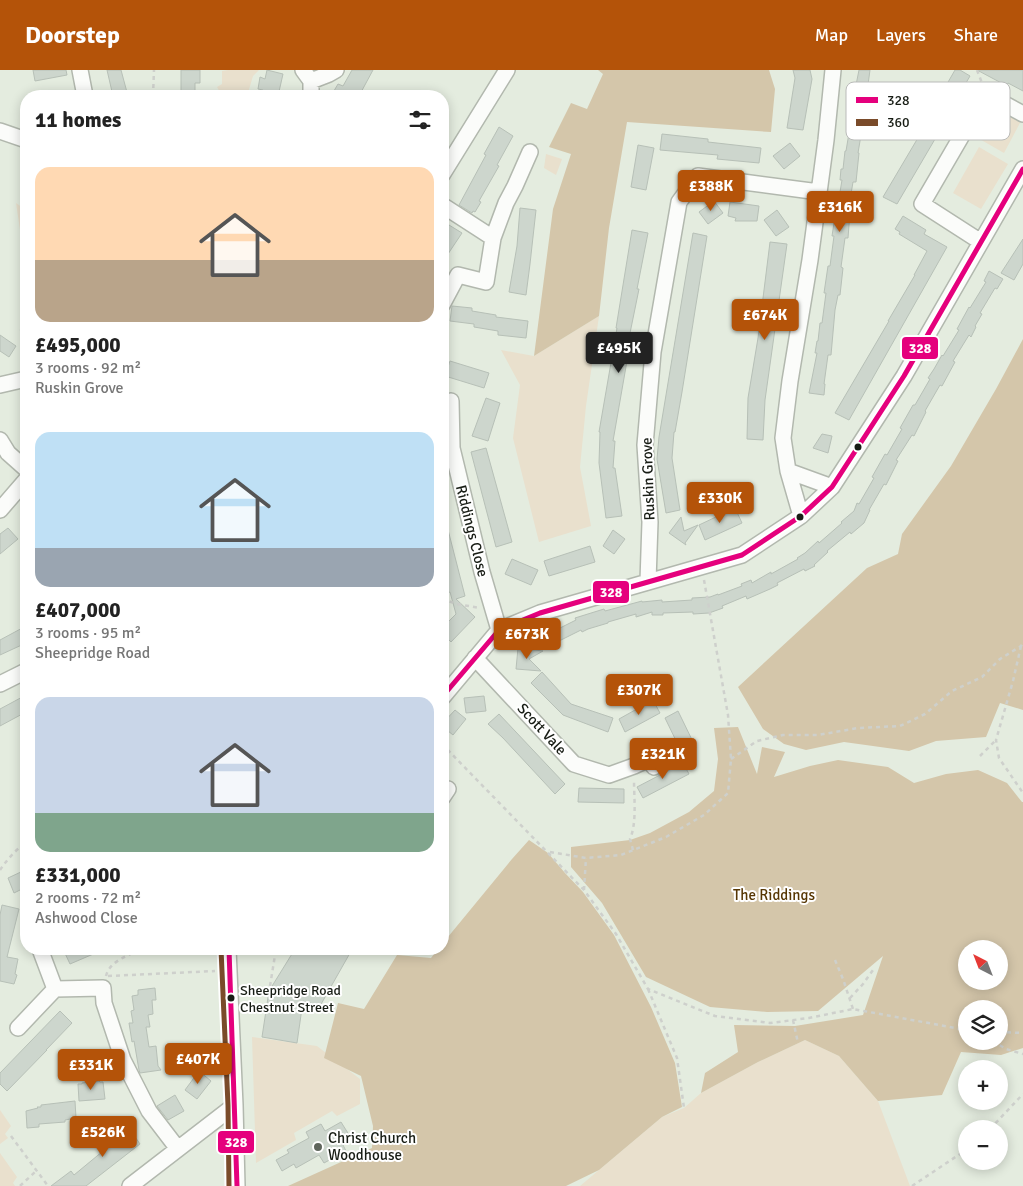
<!DOCTYPE html>
<meta charset="utf-8">
<style>
:root{--surface:#fff;--page:#f2f2f2;--text:#222;--muted:#767676;--accent:#b45309}
body{margin:0;font-family:Signika,sans-serif;background:var(--page);color:var(--text);height:100vh;display:flex;flex-direction:column;font-size:19px;white-space:nowrap}
*{box-sizing:border-box;margin:0}
p{font-size:16px;color:var(--muted)}
.icon{flex:none;width:28px;height:28px;fill:none;stroke:currentColor;stroke-width:2;stroke-linecap:round;stroke-linejoin:round}
.map{position:relative;flex:1;overflow:hidden}
.panel{position:absolute;left:20px;top:20px;width:429px;height:865px;display:flex;flex-direction:column;background:var(--surface);border-radius:20px;box-shadow:0 2px 12px #0003}
.panel>*{flex:none}
.needle{width:32px;rotate:318deg}
.buttons{position:absolute;left:958px;top:870px;display:grid;gap:10px}
.buttons a{display:grid;place-items:center;width:50px;height:50px;border-radius:50%;background:var(--surface);box-shadow:0 2px 12px #0003;font-size:25px}
.price{position:absolute;translate:-50% -42px;padding:0 11px;border-radius:5px;background:var(--accent);color:#fff;font-size:16px;line-height:32px;filter:drop-shadow(0 1px 2px #0008)}
.price::after{content:'';position:absolute;left:50%;top:30px;width:15px;height:11px;margin-left:-8px;background:inherit;clip-path:polygon(0 0,100% 0,50% 100%)}
.price.selected{background:#222;color:#fff}
ul{padding:0;list-style:none}
li{display:grid;align-content:center;gap:10px;height:265px;padding:0 15px}
li span{display:grid;place-items:center;height:155px;border-radius:15px;color:#555}
li>.icon{margin-inline-start:auto}
span .icon{width:90px;height:90px;fill:#fffc;stroke-width:1}
li b{font-size:21px}
h2{display:flex;justify-content:space-between;align-items:center;height:60px;padding:0 15px;font-size:21px}
header{display:flex;align-items:center;gap:30px;box-sizing:border-box;height:70px;padding:0 25px;background:var(--accent);color:#fff}
header strong{font-size:24px}
nav{display:flex;gap:28px;margin-inline-start:auto;font-size:18px}
.map>svg:first-child{display:block}
.green{fill:#e9e0cd}
.forest{fill:#d4c6aa;fill-rule:evenodd}
.building{fill:#cdd6cd;stroke:#b7c0b7}
.lines{fill:none;stroke-linecap:round;stroke-linejoin:round}
.minor-casing{stroke:#b2b8ae;stroke-width:18}
.path{stroke:#ced0cc;stroke-width:2.5;stroke-dasharray:4 4;stroke-linecap:butt}
.minor{stroke:#fbfcfa;stroke-width:15}
.bus-1-casing{stroke:#fff;stroke-width:9}
.bus-2-casing{stroke:#fff;stroke-width:9}
.bus-1{stroke:#e5007d;stroke-width:5}
.bus-2{stroke:#7a4b2a;stroke-width:5}
.bus-dot{fill:#181d15;stroke:#fff;stroke-width:2}
.poi-dot{fill:#5f655c;stroke:#fff;stroke-width:2}
.labels{text-anchor:middle;dominant-baseline:central;stroke-width:4;stroke-linejoin:round;paint-order:stroke}
.bus-label{font-size:14px;fill:#181d15;stroke:#fff;text-anchor:start}
.street-label{font-size:15px;fill:#181d15;stroke:#fff}
.park-label{font-size:15px;fill:#563603;stroke:#fff}
.poi-label{font-size:15px;fill:#181d15;stroke:#fff;text-anchor:start}
.key{fill:#fff;stroke:#babbb9;stroke-width:1}
.key-label{font-size:14px;fill:#181d15}
.line-badge{stroke:#fff;stroke-width:2}
.badge-label{font-size:14px;text-anchor:middle;font-weight:bold;fill:#fff}
</style>
<header>
<strong>Doorstep</strong>
<nav><a>Map</a><a>Layers</a><a>Share</a></nav>
</header>
<div class="map">
<svg width="1023" height="1116" viewBox="0 0 1023 1116">
<rect width="100%" height="100%" fill="#e4ecdf"/>
<path class="green" d="M228,0H259L253,6L247,26H222L217,17L222,14V1Z
M992,36L1021,51L1004,83L976,67Z
M979,77L1008,94L981,139L953,123Z
M546,84L562,89L556,105L544,98Z
M16,133L26,140V199Z
M599,246L586,336L580,397L591,456L539,472L513,368L520,315L501,280L534,286Z
M252,967L317,976L360,1009V1034L337,1046L332,1041L294,1063L296,1070L256,1093Z
M805,970L839,986L878,1031L910,1116H580L662,1047L684,1038L701,1023L758,992Z
M0,1040L11,1056L5,1064L8,1068L0,1074Z
M0,1083L17,1107L13,1113L15,1116H0Z"/>
<path class="forest" d="M598,0H769L775,19L771,62L627,52L609,158L599,246L534,286L553,139L571,84L549,77L571,33L587,39L603,4Z
M1023,269V640L1000,633L986,667L936,671L909,681L844,672L806,680L784,674L763,659L738,617L867,498L898,484L902,464L951,396L996,319Z
M738,657L757,704L762,677L785,682L774,707L810,696L838,690L888,697L914,713L946,704L978,700L1007,713L1022,732H1023V978L1001,985L961,982L942,1025L878,1031L839,986L805,970L758,992L701,1023L705,1003L738,982L734,955L795,956L863,945L883,886L818,941L767,942L710,937L646,907L602,833L571,797V777L630,770L650,763L689,742L714,721L718,689L714,658ZM966,879H999V911H966ZM966,939H999V971H966Z
M529,770L548,783L565,803L583,822L614,865L651,937L675,993L682,1037L662,1047L599,1100L566,1116H288L372,1078L373,1056L361,1006L324,988L338,933L364,939L397,885L431,888L438,879H442L443,873L512,789Z"/>
<path class="building" d="M33,0H66L67,5L35,11Z
M107,0H121L128,26H113Z
M181,0H200V13H195V26H181Z
M267,0L283,4L278,26H261L263,20L258,19L260,7L265,9Z
M352,0H373L359,26H360H331L338,14L343,16Z
M793,0H810L812,9L803,60L787,58L795,8Z
M859,0H870L867,22H868L865,53H863L858,83H859L856,112H853L848,142H850L848,168H845L841,197L843,198L840,225H838L835,240L831,285H828L824,314H825L824,325L809,323L817,283H815L817,271H818L820,253H822L826,223H824L828,196H830L834,166H832L836,140H837L842,110H840L841,99H843L845,81H846L851,51H849L851,40Z
M955,0H960L970,6L944,51L945,52L897,134L883,127L938,34L936,33Z
M977,0H1023V21L1008,13L1007,16Z
M499,57L513,66L497,95L499,96L479,131L481,132L475,142L473,141L472,143L459,135L486,85L484,84Z
M662,64L708,69V72L761,78L759,93L717,89L718,85L660,80Z
M790,73L800,86L784,99L773,86Z
M638,75L654,78L646,120L631,117Z
M714,131L723,143L708,154L699,142Z
M730,132L759,136L757,151H735L736,148L728,146Z
M520,138L536,140L530,194L526,225L509,222L517,176Z
M777,140L789,157L776,166L764,150Z
M903,146L926,160L924,164L947,177L849,350L835,343L889,251H888L915,205H914L927,181L899,164L900,162L895,159Z
M449,155L462,163L442,193V164Z
M632,160L648,163L637,219H639L629,268H631L613,371H615L613,398H615L622,446L606,448L599,393L600,362H599L617,258H616Z
M693,163L707,166L682,322L675,362H674L672,388L680,440L666,443L657,389L659,367Z
M1023,169V194L1014,210L1001,203Z
M770,172L787,174L765,330L763,370L747,369L748,328L758,268Z
M989,201L1003,209L997,219L995,218L980,243L982,244L975,256L976,257L971,267L969,265L953,291L955,292L942,316L940,315L925,341L926,342L914,366L912,365L896,390L898,391L886,415L884,414L869,440H870L864,453L851,464L850,462L827,481L828,482L814,495L815,496L805,501L804,499L777,513L778,515L770,519L747,529L746,526L722,536L723,538L709,543L693,544V542L663,543V545H652V542L636,547V544L608,552V553L588,559L582,562L581,560L555,573L556,574L546,579L540,567L549,561L550,563L576,550L575,548L604,539L605,541L642,531V532L662,530V532L692,530V528L710,527L718,524V525L742,516L741,514L751,510L752,513L771,502V504L798,489L797,488L805,483L818,471L819,473L842,453L841,452L854,441L857,433L859,434L874,408L872,407L885,384L887,385L902,359L900,358L913,335H915L930,309L928,308L934,299L942,285L943,286L959,260L957,259L969,237L970,238L986,212L984,211Z
M452,236L472,238V241L496,245V247L528,251L526,268L498,265V261L474,257V254L450,251Z
M0,265L16,276L9,287L0,281Z
M450,291L489,303L484,318L445,306Z
M486,328L500,333L488,371L472,366Z
M822,364L832,366L828,383L813,378Z
M486,378L512,472L496,477L471,382Z
M735,438L742,453L705,470L699,455Z
M681,447L684,461L698,455L685,473L686,475L669,463Z
M442,452H446L465,526L456,529L475,547L451,572L442,563V558L456,544L450,522L447,523L444,513L446,512L443,503L445,502L442,492Z
M8,458L18,469L0,484V464Z
M613,460L625,469L614,484L603,476Z
M590,476L595,492L549,506L544,491Z
M512,489L538,500L531,515L505,504Z
M26,556V573L0,585V570Z
M518,578L543,581L529,589L541,601L516,599Z
M542,602L571,634L613,648L608,662L563,645L531,613Z
M26,625V642L0,656V639Z
M484,626L486,641L466,643L464,628Z
M653,630L660,643L625,662L619,649Z
M455,640L466,649L453,665L442,656V654Z
M678,641L696,678L683,685L665,648Z
M499,644L565,714L555,724L503,668L488,654Z
M683,693L689,704L643,728L637,717Z
M579,718L624,719V733L578,732Z
M23,801L26,808V817L14,823L8,808Z
M2,835L19,839L7,887L18,889L15,904L17,905L14,914L0,911V845Z
M63,879H105L70,894Z
M295,879H344L350,883L320,936L303,931L297,973L262,967L269,921Z
M155,918L156,930H152L153,944L148,945L150,957H146L149,977L156,976L158,996L161,1000L140,1003L139,1000L134,971L132,972L129,953H133L131,941L134,940L132,926L138,925V920Z
M60,941L72,953L46,980H47L7,1021L0,1014V1003Z
M199,1001L211,1011L197,1029L185,1020Z
M99,1011L100,1012H103L105,1029L79,1031L78,1014H82V1013Z
M175,1025L184,1041L168,1050L157,1036Z
M75,1031L76,1048L65,1050V1052L39,1054V1057L27,1058L26,1041L38,1038L37,1037H41V1035Z
M122,1048L140,1074L86,1116H51L71,1101L74,1105L120,1067L112,1055Z
M341,1052L351,1068L342,1073L346,1081L324,1093L319,1085L296,1098L294,1094L282,1101L276,1090L289,1083L287,1080L309,1068L306,1062L321,1054L325,1061Z"/>
<g class="lines">
<g class="minor-casing">
<path id="minor" d="M80,0L85,26
M303,0L311,11V26
M311,11L329,4L336,0
M0,61L26,70
M442,105L507,0
M442,135L493,168L506,133L515,116L530,82
M981,172L922,134L986,24L1023,44
M442,235L458,205L486,212L493,168
M0,315L26,309
M451,331L452,378L482,502L499,560
M0,370L8,383L26,399
M788,401L832,417
M0,440L26,410
M801,446L788,401L783,368L790,311L810,190L826,70L833,0
M648,511L650,452L645,375L653,282L679,132L698,106L819,122
M475,588L574,694L609,705L634,696L649,689L654,697
M0,614L26,601
M442,628L499,560L540,543L742,485L801,446L832,417L904,306L1023,99
M442,728L448,719
M40,879L55,919L103,918L104,933L123,990L149,1041L178,1079
M228,879L235,1035L237,1116
M18,958L55,919
M130,1116L235,1035"/>
</g>
<path class="path" d="M977,0L982,13
M153,26L154,0
M26,252L21,260L26,281
M443,311L446,318
M442,529L457,534L480,538
M1021,576L1013,611L996,670L999,688L1023,723
M442,674L584,820L616,864L648,919L715,946L770,953L809,948L853,939L966,960
M980,686L996,670
M731,689L757,671L783,665H818L858,658L900,656L925,644L952,621L982,607L1000,589L1021,576L1023,573
M633,780L630,769C637,753 634,728 634,710
M550,782L586,788L621,785L666,767L704,745L728,723L731,689L728,645L704,510
M0,800C7,790 15,780 26,773
M584,820L586,788
M835,890L843,909L853,939
M106,906C109,893 124,887 135,882L134,879
M108,906L215,901
M270,916L276,879
M648,919L677,988L684,1038
M850,928L863,914L873,900
M793,950L798,973
M999,962L1023,963
M993,971L1006,979L1023,984
M990,1059L1023,1024
M11,1066L48,1116
M20,1116L36,1101
M912,1116L966,1080"/>
<use href="#minor" class="minor"/>
<g class="bus-1-casing">
<path id="bus-1" d="M442,627L499,560L540,543L742,485L801,446L832,417L904,306L1023,99
M229,879L237,1116"/>
</g>
<g class="bus-2-casing">
<path id="bus-2" d="M221,879L228,1035L229,1116"/>
</g>
<use href="#bus-1" class="bus-1"/>
<use href="#bus-2" class="bus-2"/>
</g>
<g class="bus-dot">
<circle cx="858" cy="377" r="4.5"/>
<circle cx="800" cy="447" r="4.5"/>
<circle cx="231" cy="928" r="4.5"/>
</g>
<circle class="poi-dot" cx="318" cy="1077" r="5"/>
<g class="labels">
<g class="bus-label">
<text x="240" y="920">Sheepridge Road<tspan x="240" dy="17">Chestnut Street</tspan></text>
</g>
<g class="street-label">
<text transform="translate(648 409) rotate(-92)">Ruskin Grove</text>
<text transform="translate(472 461) rotate(76)">Riddings Close</text>
<text transform="translate(542 659) rotate(47)">Scott Vale</text>
</g>
<g class="park-label">
<text x="774" y="825">The Riddings</text>
</g>
<g class="poi-label">
<text x="328" y="1068">Christ Church<tspan x="328" dy="17">Woodhouse</tspan></text>
</g>
</g>
<rect x="846" y="12" width="164" height="58" rx="8" class="key"/>
<rect x="856" y="27" width="22" height="6" fill="#e5007d"/>
<rect x="856" y="49" width="22" height="7" fill="#7a4b2a"/>
<g class="key-label">
<text x="887" y="35">328</text>
<text x="887" y="57">360</text>
</g>
<g class="line-badge">
<rect x="901" y="266" width="38" height="24" rx="5" fill="#e5007d"/>
<rect x="592" y="510" width="38" height="24" rx="5" fill="#e5007d"/>
<rect x="217" y="1060" width="38" height="24" rx="5" fill="#e5007d"/>
</g>
<g class="badge-label">
<text x="920" y="283">328</text>
<text x="611" y="527">328</text>
<text x="236" y="1077">328</text>
</g>
</svg>
<div class="buttons">
<a><svg class="needle" viewBox="-14 -14 28 28"><path d="M0-13l5 13h-10z" fill="#e53935"/><path d="M0 13l5-13h-10z" fill="#767676"/></svg></a>
<a><svg class="icon" aria-label="layers" viewBox="0 0 24 24"><path d="M12 4l9 5-9 5-9-5zM3 14l9 5 9-5"/></svg></a>
<a>+</a>
<a>−</a>
</div>
<b class="price" style="left:711px;top:142px">£388K</b>
<b class="price" style="left:840px;top:163px">£316K</b>
<b class="price" style="left:765px;top:271px">£674K</b>
<b class="price selected" style="left:619px;top:304px">£495K</b>
<b class="price" style="left:720px;top:454px">£330K</b>
<b class="price" style="left:527px;top:590px">£673K</b>
<b class="price" style="left:639px;top:646px">£307K</b>
<b class="price" style="left:663px;top:710px">£321K</b>
<b class="price" style="left:198px;top:1015px">£407K</b>
<b class="price" style="left:91px;top:1021px">£331K</b>
<b class="price" style="left:103px;top:1088px">£526K</b>
<section class="panel">
<h2>11 homes<svg class="icon" aria-label="filters" viewBox="0 0 24 24"><path d="M4 7h16M4 17h16"/><circle cx="9" cy="7" r="2"/><circle cx="15" cy="17" r="2"/></svg></h2>
<ul>
<li><span style="background:linear-gradient(#ffd9b3 60%,#b9a48a 0)"><svg class="icon" aria-label="home" viewBox="0 0 24 24"><path d="M3 11l9-7 9 7M6 9v11h12V9"/></svg></span><div><b>£495,000</b><p>3 rooms · 92 m²</p><p>Ruskin Grove</p></div></li>
<li><span style="background:linear-gradient(#bfe0f5 75%,#9aa5b1 0)"><svg class="icon" aria-label="home" viewBox="0 0 24 24"><path d="M3 11l9-7 9 7M6 9v11h12V9"/></svg></span><div><b>£407,000</b><p>3 rooms · 95 m²</p><p>Sheepridge Road</p></div></li>
<li><span style="background:linear-gradient(#c9d6e8 75%,#7fa58c 0)"><svg class="icon" aria-label="home" viewBox="0 0 24 24"><path d="M3 11l9-7 9 7M6 9v11h12V9"/></svg></span><div><b>£331,000</b><p>2 rooms · 72 m²</p><p>Ashwood Close</p></div></li>
</ul>
</section>
</div>
